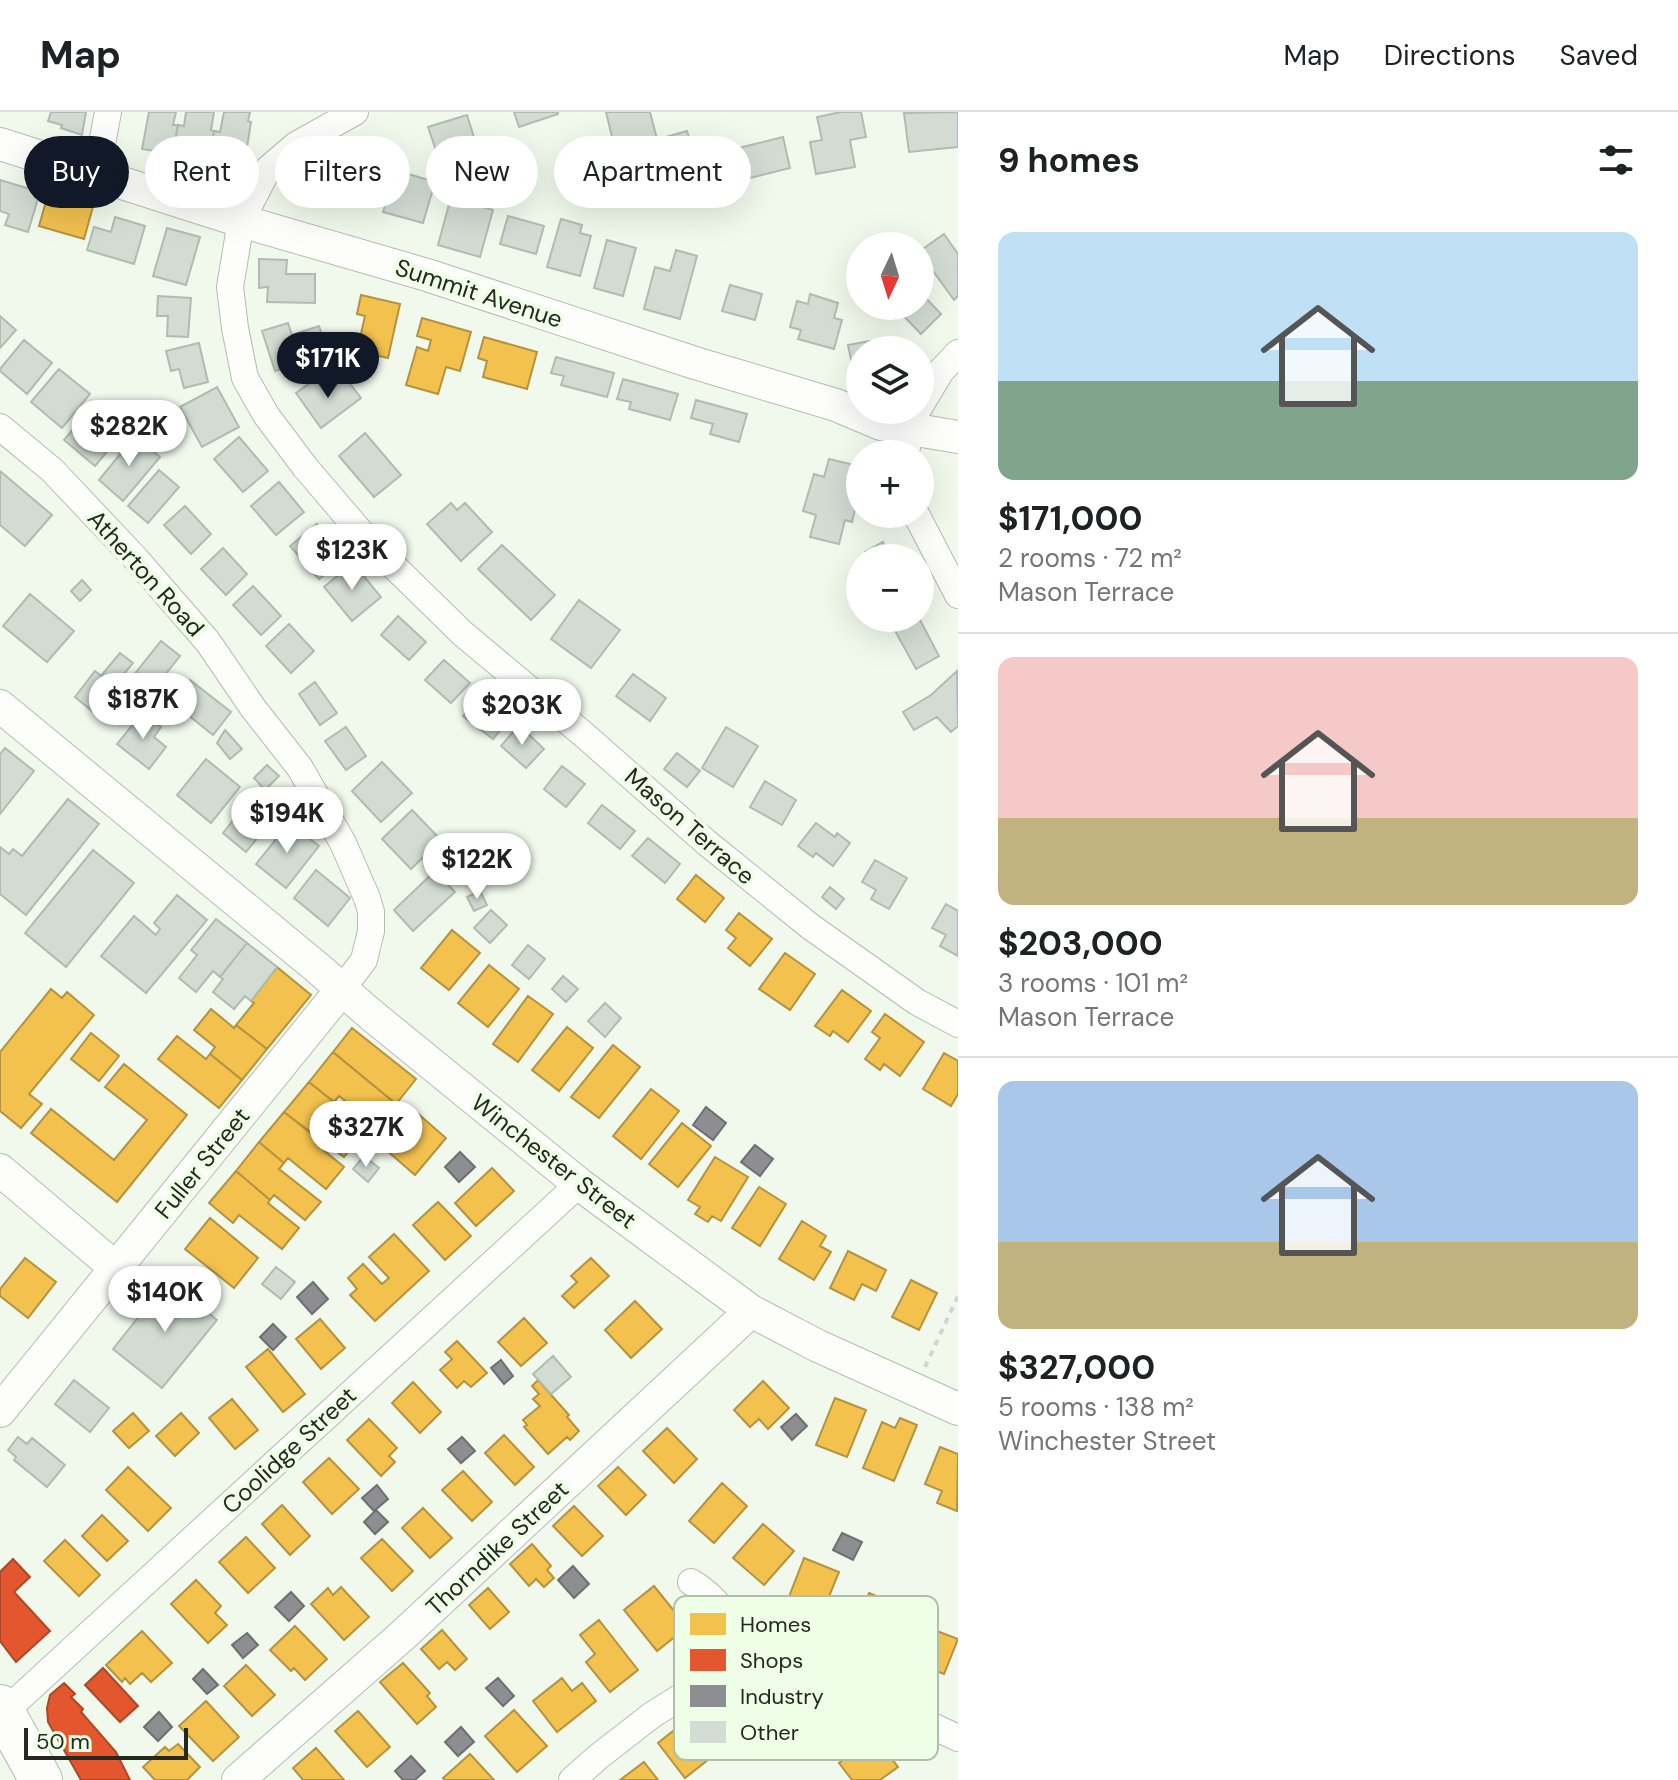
<!DOCTYPE html>
<meta charset="utf-8">
<style>
:root{--surface:#fff;--page:#f2f2f2;--text:#202124;--muted:#757577;--line:#e0e0e0;--accent:#111827}
body{margin:0;font-family:"DM Sans",sans-serif;background:var(--page);color:var(--text);height:100vh;display:flex;flex-direction:column;font-size:30px;white-space:nowrap}
*{box-sizing:border-box;margin:0}
p{font-size:26px;color:var(--muted)}
.icon{flex:none;width:44px;height:44px;fill:none;stroke:currentColor;stroke-width:2;stroke-linecap:round;stroke-linejoin:round}
.map{position:relative;flex:1;overflow:hidden}
.side{display:flex;flex-direction:column;background:var(--surface);width:720px}
.side>*{flex:none}
.hud{position:absolute;left:24px;top:24px;width:760px;height:72px;display:flex;gap:16px}
.needle{width:52px;rotate:184deg}
.tools{position:absolute;left:846px;top:120px;display:grid;gap:16px}
.tools a{display:grid;place-items:center;width:88px;height:88px;border-radius:50%;background:var(--surface);box-shadow:0 8px 32px #0002;font-size:40px}
.scale{position:absolute;left:24px;bottom:20px;width:164px;box-sizing:border-box;padding-left:8px;border:4px solid #23291f;border-top:0;font-size:22px;line-height:28px;white-space:nowrap;color:#23291f;-webkit-text-stroke:6px #effee7;paint-order:stroke}
.price{position:absolute;translate:-50% -68px;padding:0 18px;border-radius:28px;background:#fff;color:#222;font-size:26px;line-height:52px;filter:drop-shadow(0 2px 4px #0008)}
.price::after{content:'';position:absolute;left:50%;top:48px;width:24px;height:18px;margin-left:-12px;background:inherit;clip-path:polygon(0 0,100% 0,50% 100%)}
.price.selected{background:var(--accent);color:#fff}
ul{padding:0;list-style:none}
li{display:grid;align-content:center;gap:16px;height:424px;padding:0 40px}
li+li{border-top:2px solid var(--line)}
li span{display:grid;place-items:center;height:248px;border-radius:16px;color:#555}
li>.icon{margin-inline-start:auto}
span .icon{width:144px;height:144px;fill:#fffc;stroke-width:1}
li b{font-size:34px}
h2{display:flex;justify-content:space-between;align-items:center;height:96px;padding:0 40px;font-size:34px}
.chip{padding:0 28px;border-radius:36px;background:var(--surface);box-shadow:0 8px 32px #0002;font-size:28px;line-height:72px}
.chip.selected{background:var(--accent);color:#fff}
header{display:flex;align-items:center;gap:48px;box-sizing:border-box;height:112px;padding:0 40px;background:var(--surface);border-bottom:2px solid var(--line)}
header strong{font-size:38px}
nav{display:flex;gap:44px;margin-inline-start:auto;font-size:28px}
main{display:flex;flex:1;min-height:0}
.map>svg:first-child{display:block}
.homes{fill:#f2c14e;stroke:#b49340;stroke-width:2}
.shops{fill:#e4572e;stroke:#aa492a;stroke-width:2}
.industry{fill:#8d8d92;stroke:#6d6f70;stroke-width:2}
.building{fill:#d2dcd3;stroke:#b1bbb2;stroke-width:2}
.lines{fill:none;stroke-linecap:round;stroke-linejoin:round}
.minor-casing{stroke:#b5bcb1;stroke-width:28}
.tertiary-casing{stroke:#b5bcb1;stroke-width:34}
.primary-casing{stroke:#b5bcb1;stroke-width:44}
.path{stroke:#d3d5d2;stroke-width:4;stroke-dasharray:6 6;stroke-linecap:butt}
.minor{stroke:#fdfefc;stroke-width:26}
.tertiary{stroke:#fdfefc;stroke-width:32}
.primary{stroke:#fdfefc;stroke-width:42}
.labels{text-anchor:middle;dominant-baseline:central;stroke-width:8;stroke-linejoin:round;paint-order:stroke}
.street-label{font-size:24px;fill:#23291f;stroke:#effee7}
.key{fill:#effee7;stroke:#b2beab;stroke-width:2}
.key-label{font-size:22px;fill:#23291f}
</style>
<header>
<strong>Map</strong>
<nav><a>Map</a><a>Directions</a><a>Saved</a></nav>
</header>
<main>
<div class="map">
<svg width="958" height="1668" viewBox="0 0 958 1668">
<rect width="100%" height="100%" fill="#f0f9ec"/>
<path class="homes" d="M49,79L94,91L84,127L39,114Z
M361,183L400,192L388,246L357,239L365,204L357,202Z
M422,206L471,220L460,259L446,255L438,282L406,273L417,235L428,239L431,228L417,224Z
M484,225L537,240L527,277L483,265L487,249L478,246Z
M696,763L724,786L705,810L677,787Z
M739,801L772,827L750,854L728,836L736,826L726,818Z
M452,818L480,841L449,878L421,856Z
M785,841L815,862L790,898L759,877Z
M489,853L519,877L488,915L458,891Z
M277,855L311,883L267,937L236,913L254,891L251,889Z
M51,877L62,886L67,880L94,903L29,982L42,992L21,1016L0,999V940Z
M842,878L871,899L848,930L833,919L830,924L815,914Z
M528,884L553,902L518,950L493,932Z
M211,897L234,916L236,913L267,937L242,968L210,942L215,935L194,918Z
M885,902L924,930L900,964L884,952L880,958L865,947L880,926L872,920Z
M567,915L593,936L559,979L532,958Z
M352,916L416,967L396,992L333,940Z
M91,921L119,944L99,969L71,947Z
M177,924L206,947L210,942L242,968L219,996L158,947Z
M613,933L640,955L599,1006L571,985Z
M333,940L396,992L377,1015L339,984L334,990L309,970Z
M944,941L958,949V982L951,994L923,977Z
M124,952L187,1003L117,1090L31,1021L51,997L114,1048L147,1008L105,975Z
M309,970L334,990L330,995L363,1021L344,1045L284,1000Z
M651,977L679,999L641,1047L613,1024Z
M284,1000L319,1028L316,1032L344,1055L326,1077L288,1046L284,1051L259,1030Z
M416,1000L446,1026L415,1063L385,1037Z
M682,1011L711,1034L678,1075L649,1052Z
M259,1030L284,1051L279,1057L321,1090L305,1108L274,1083L270,1088L236,1059Z
M715,1045L748,1065L721,1109L712,1104L708,1110L695,1102L700,1095L688,1088Z
M492,1056L514,1079L476,1114L455,1091Z
M236,1059L270,1088L268,1091L299,1116L282,1137L239,1103L233,1111L209,1091Z
M759,1075L786,1092L760,1134L732,1116Z
M438,1090L471,1124L445,1148L413,1113Z
M210,1106L258,1146L234,1176L185,1137Z
M802,1109L826,1124L820,1134L831,1140L814,1168L779,1147Z
M394,1122L429,1159L375,1209L350,1183L357,1177L348,1166L363,1152L382,1172L389,1166L369,1145Z
M848,1139L886,1158L876,1179L862,1172L854,1188L830,1176Z
M25,1146L56,1170L28,1206L0,1184V1177Z
M591,1146L609,1164L574,1196L562,1184L577,1170L571,1164Z
M911,1168L937,1181L919,1218L892,1205Z
M635,1189L662,1217L631,1246L605,1218Z
M524,1206L547,1231L521,1254L498,1230Z
M320,1207L345,1236L321,1257L296,1227Z
M457,1229L487,1261L471,1275L464,1269L457,1276L440,1258L452,1247L445,1240Z
M268,1237L305,1282L283,1300L246,1255Z
M538,1268L569,1303L567,1305L579,1319L570,1328L567,1325L548,1342L524,1315L527,1313L523,1308L540,1294L533,1287L539,1282L532,1274Z
M763,1269L789,1296L768,1317L759,1307L750,1315L734,1298Z
M413,1270L441,1300L420,1321L392,1291Z
M835,1286L866,1298L847,1345L816,1333Z
M232,1287L258,1318L235,1337L209,1306Z
M133,1301L149,1319L129,1336L113,1319Z
M181,1301L199,1321L175,1344L156,1324Z
M900,1306L917,1313L894,1369L863,1356L882,1310L895,1316Z
M369,1307L397,1336L389,1344L395,1350L381,1364L347,1328Z
M667,1316L697,1347L674,1371L643,1339Z
M504,1323L534,1355L515,1373L485,1341Z
M940,1335L958,1342L957,1399L937,1391L942,1379L925,1372Z
M329,1346L359,1377L332,1402L303,1370Z
M128,1355L171,1396L148,1419L106,1378Z
M618,1355L646,1383L626,1403L598,1374Z
M463,1359L492,1390L472,1409L442,1378Z
M722,1371L747,1394L714,1431L689,1409Z
M282,1393L310,1424L290,1443L262,1412Z
M574,1394L603,1424L582,1444L553,1414Z
M423,1396L452,1426L430,1446L402,1416Z
M102,1403L128,1429L107,1449L82,1424Z
M763,1412L794,1439L764,1473L733,1446Z
M246,1425L275,1456L248,1481L219,1450Z
M382,1427L413,1459L392,1479L361,1446Z
M65,1428L100,1463L79,1484L44,1449Z
M532,1432L551,1454L547,1458L554,1466L544,1475L536,1467L529,1474L510,1452Z
M804,1446L839,1460L819,1509L785,1495Z
M196,1468L221,1494L215,1501L227,1513L208,1531L171,1492Z
M654,1474L687,1515L657,1539L624,1498Z
M341,1475L369,1505L344,1528L311,1492L328,1476L333,1483Z
M488,1476L509,1500L490,1517L469,1493Z
M869,1481L904,1495L887,1537L852,1523Z
M599,1508L638,1558L610,1580L586,1550L595,1542L580,1523Z
M919,1512L958,1527L944,1562L905,1547Z
M295,1514L327,1547L305,1568L294,1556L291,1559L270,1538Z
M442,1518L467,1547L455,1558L447,1550L439,1557L421,1537Z
M142,1519L172,1551L151,1570L142,1561L130,1572L125,1566L122,1570L106,1553Z
M403,1551L430,1581L427,1584L436,1595L417,1612L380,1570Z
M246,1553L275,1583L252,1604L224,1574Z
M562,1566L572,1579L582,1571L596,1589L557,1620L533,1589Z
M206,1589L239,1625L213,1649L179,1614Z
M514,1598L547,1634L517,1660L485,1624Z
M358,1599L390,1635L367,1655L335,1619Z
M687,1608L714,1643L685,1666L658,1631Z
M875,1624L898,1655L880,1668H852L839,1651Z
M178,1632L200,1655L187,1668H155L143,1655L165,1635L169,1639Z
M316,1636L344,1668H303L293,1656Z
M470,1642L494,1668H445L443,1666Z
M644,1650L658,1668H620Z"/>
<path class="shops" d="M13,1447L30,1465L14,1480L50,1519L16,1550L0,1529V1460Z
M103,1556L138,1594L120,1610L85,1573Z
M64,1571L75,1582L71,1585L83,1597L81,1600L116,1640L130,1668H81L48,1610L47,1596L50,1583Z"/>
<path class="industry" d="M706,995L726,1011L713,1028L693,1013Z
M755,1033L773,1047L760,1064L741,1050Z
M460,1040L475,1055L459,1070L445,1055Z
M313,1170L328,1187L312,1202L297,1185Z
M273,1212L286,1225L273,1238L260,1225Z
M501,1248L513,1264L504,1272L491,1256Z
M796,1302L807,1314L792,1328L781,1315Z
M462,1325L475,1339L461,1351L448,1337Z
M377,1373L388,1387L374,1399L362,1386Z
M376,1398L388,1410L375,1422L364,1410Z
M842,1421L862,1430L853,1448L833,1438Z
M573,1454L589,1472L574,1486L558,1468Z
M291,1480L304,1494L289,1509L275,1495Z
M247,1521L258,1533L243,1546L232,1533Z
M203,1557L218,1573L207,1582L193,1567Z
M498,1566L514,1584L503,1594L486,1576Z
M159,1600L172,1615L158,1629L144,1615Z
M461,1615L474,1630L458,1644L445,1630Z
M411,1644L425,1659L415,1668H403L395,1659Z"/>
<path class="building" d="M51,0H86L82,23L61,16L62,13L48,9Z
M149,0H176L173,13H178L173,42L142,37Z
M186,0H214L211,18L214,19L207,56L171,50L178,13L184,14Z
M224,0H250L248,9L251,10L246,42L236,40L232,60L207,56L214,19L220,20Z
M514,0H558V2L519,15Z
M606,0H650L657,27L615,37Z
M841,0H861L866,25L850,28L855,55L816,62L810,30L822,28L817,5Z
M958,0V35L909,40L904,1Z
M467,3L479,41L441,53L428,15Z
M687,19L694,41L673,48L666,25Z
M783,25L790,56L734,70L726,39Z
M328,38L368,49L366,58L373,60L365,89L346,83L342,94L315,87Z
M395,58L435,70L423,111L383,100Z
M0,68L40,80L28,120L5,113L9,102L0,99Z
M451,85L493,98L480,145L438,133Z
M508,104L544,114L536,142L500,132Z
M115,105L145,114L134,152L87,138L94,115L111,120Z
M561,107L582,113L580,121L591,124L580,164L547,155Z
M167,116L200,125L186,173L153,164Z
M944,122L958,142V184L954,188L920,141V139Z
M607,128L636,136L623,184L594,176Z
M676,138L697,144L680,207L644,197L655,155L670,159Z
M259,147L287,148L286,162H315V191L267,190L268,175L259,176Z
M730,173L762,182L755,208L722,199Z
M920,180L941,202L921,222L894,194H920Z
M810,182L838,191L834,206L842,208L834,237L798,227L801,218L790,215L797,189L808,192Z
M158,184L191,186L188,225L167,224L168,204H157Z
M0,204L16,218L0,236Z
M288,211L292,223L319,214L328,242L275,259L262,219Z
M24,228L52,251L27,282L0,259V257Z
M870,229L872,238H860V266L855,267L848,233Z
M199,231L208,270L184,276L179,257L171,259L166,239Z
M556,245L614,261L607,285L561,273L564,264L551,261Z
M59,257L90,282L62,316L31,290Z
M345,265L361,286L321,316L296,281L317,266L326,279Z
M623,267L678,282L670,308L629,297L631,290L617,287Z
M217,275L239,315L202,335L180,295Z
M696,288L747,302L739,330L710,322L713,312L691,306Z
M96,290L127,316L95,354L64,328Z
M365,321L401,363L374,385L339,344Z
M135,324L160,345L123,389L99,368Z
M239,325L268,359L243,380L214,347Z
M829,347L854,353L848,372L860,376L852,410L845,408L839,432L810,425L816,403L803,399L814,362L824,365Z
M159,358L179,375L148,411L128,394Z
M0,359L52,403L25,434L0,413Z
M279,370L304,400L276,423L251,394Z
M451,391L457,398L465,391L492,420L461,449L427,412Z
M185,394L211,422L191,442L164,413Z
M317,412L345,446L319,467L290,434Z
M883,430L891,446H868L865,440Z
M502,433L555,483L531,508L478,457Z
M223,436L247,462L226,483L201,457Z
M353,451L381,485L352,509L324,475Z
M82,468L91,478L80,489L71,479Z
M253,474L281,504L261,523L233,493Z
M30,482L74,519L47,550L3,514Z
M579,488L620,518L591,556L551,527Z
M398,504L426,530L409,548L381,523Z
M914,506H919L939,544L916,557L894,517Z
M289,512L314,539L291,561L266,534Z
M161,529L180,544L148,584L129,569Z
M120,541L133,551L114,574L122,581L102,607L75,585L95,559L101,564Z
M444,548L470,571L451,591L425,568Z
M957,559L958,614L951,620L937,605L914,618L903,600L931,583Z
M633,562L666,586L650,609L616,584Z
M190,568L231,600L213,623L172,590Z
M315,570L337,601L320,613L299,582Z
M479,584L508,608L493,627L463,604Z
M143,600L161,615L154,625L166,635L149,657L117,632Z
M519,613L544,637L526,656L501,634Z
M346,615L366,644L346,658L325,629Z
M726,615L758,634L733,675L702,656Z
M225,618L242,637L230,647L217,631Z
M5,636L34,659L0,702V642Z
M677,641L700,659L687,675L664,657Z
M206,647L240,675L211,711L177,683Z
M382,650L412,681L381,710L352,679Z
M267,653L279,664L265,678L254,666Z
M562,654L585,672L566,695L544,677Z
M765,669L796,688L782,713L750,695Z
M258,677L281,697L246,740L223,721Z
M68,687L99,712L26,803L0,782V735L9,742L13,737L22,744Z
M602,693L635,719L620,737L588,711Z
M412,698L441,728L411,757L382,727Z
M289,711L319,734L286,776L256,752Z
M816,711L835,725L837,721L850,731L833,754L816,741L813,745L798,734Z
M648,726L680,752L665,771L632,744Z
M93,738L134,771L66,855L25,821Z
M875,748L907,766L889,797L871,787L876,778L862,770Z
M316,758L350,786L328,814L294,786Z
M435,759L455,780L413,819L394,798Z
M830,775L844,787L836,797L822,785Z
M480,779L487,793L474,799L467,785Z
M177,783L207,808L146,881L101,844L134,804L156,823L160,817L154,811Z
M946,792L958,799V844L940,834L946,823L932,816Z
M491,798L507,813L490,831L474,816Z
M216,807L247,831L220,865L213,859L196,880L179,866L197,843L191,838Z
M247,831L277,855L251,889L245,884L234,897L213,880L223,867L220,865Z
M528,833L545,847L529,867L512,853Z
M563,864L578,877L566,890L552,877Z
M605,891L621,906L605,925L588,909Z
M364,1044L379,1056L368,1070L353,1057Z
M276,1155L295,1170L281,1187L262,1172Z
M168,1168L217,1208L162,1276L113,1237Z
M553,1244L571,1265L551,1282L533,1262Z
M74,1268L109,1296L90,1320L55,1292Z
M18,1325L27,1332L32,1326L65,1353L47,1375L14,1348L16,1345L8,1338Z"/>
<g class="lines">
<g class="minor-casing">
<path id="minor" d="M355,0L296,33L268,57L241,109L230,175L235,216L245,266L266,303L305,355L369,430L462,521L583,622L707,731L811,815L917,890L958,912
M94,62L101,37L108,0
M920,294L941,259L958,241
M0,315L52,358L136,447L208,530L253,596L300,656L343,731L367,786L371,800V819L364,848L342,877
M905,342L917,300
M916,402L958,483
M691,1470C723,1488 744,1529 764,1559
M0,1604L579,1072
M572,1668L598,1645L652,1603L695,1576L732,1560L764,1559L819,1565L868,1584L958,1626"/>
</g>
<g class="tertiary-casing">
<path id="tertiary" d="M0,32L241,109L427,163L695,251L836,293L881,312L958,325
M0,594L320,858L369,901L579,1072L751,1199L818,1234L958,1297
M0,1058L117,1157
M0,1299L342,877
M238,1668L402,1524L751,1199"/>
</g>
<g class="primary-casing">
<path id="primary" d="M0,1594L41,1668"/>
</g>
<path class="path" d="M925,1255L958,1184"/>
<use href="#minor" class="minor"/>
<use href="#tertiary" class="tertiary"/>
<use href="#primary" class="primary"/>
</g>
<g class="labels">
<g class="street-label">
<text transform="translate(479 181) rotate(18)">Summit Avenue</text>
<text transform="translate(146 461) rotate(48)">Atherton Road</text>
<text transform="translate(690 714) rotate(41)">Mason Terrace</text>
<text transform="translate(554 1049) rotate(38)">Winchester Street</text>
<text transform="translate(202 1051) rotate(-51)">Fuller Street</text>
<text transform="translate(289 1338) rotate(-43)">Coolidge Street</text>
<text transform="translate(497 1436) rotate(-43)">Thorndike Street</text>
</g>
</g>
<rect x="674" y="1484" width="264" height="164" rx="12" class="key"/>
<rect x="690" y="1501" width="36" height="22" fill="#f2c14e"/>
<rect x="690" y="1537" width="36" height="22" fill="#e4572e"/>
<rect x="690" y="1573" width="36" height="22" fill="#8d8d92"/>
<rect x="690" y="1609" width="36" height="22" fill="#d2dcd3"/>
<g class="key-label">
<text x="740" y="1520">Homes</text>
<text x="740" y="1556">Shops</text>
<text x="740" y="1592">Industry</text>
<text x="740" y="1628">Other</text>
</g>
</svg>
<div class="tools">
<a><svg class="needle" viewBox="-14 -14 28 28"><path d="M0-13l5 13h-10z" fill="#e53935"/><path d="M0 13l5-13h-10z" fill="#757577"/></svg></a>
<a><svg class="icon" aria-label="layers" viewBox="0 0 24 24"><path d="M12 4l9 5-9 5-9-5zM3 14l9 5 9-5"/></svg></a>
<a>+</a>
<a>−</a>
</div>
<div class="scale">50 m</div>
<b class="price selected" style="left:328px;top:288px">$171K</b>
<b class="price" style="left:129px;top:356px">$282K</b>
<b class="price" style="left:352px;top:480px">$123K</b>
<b class="price" style="left:143px;top:629px">$187K</b>
<b class="price" style="left:522px;top:635px">$203K</b>
<b class="price" style="left:287px;top:743px">$194K</b>
<b class="price" style="left:477px;top:789px">$122K</b>
<b class="price" style="left:366px;top:1057px">$327K</b>
<b class="price" style="left:165px;top:1222px">$140K</b>
<div class="hud">
<a class="chip selected">Buy</a>
<a class="chip">Rent</a>
<a class="chip">Filters</a>
<a class="chip">New</a>
<a class="chip">Apartment</a>
</div>
</div>
<section class="side">
<h2>9 homes<svg class="icon" aria-label="filters" viewBox="0 0 24 24"><path d="M4 7h16M4 17h16"/><circle cx="9" cy="7" r="2"/><circle cx="15" cy="17" r="2"/></svg></h2>
<ul>
<li><span style="background:linear-gradient(#bfe0f5 60%,#7fa58c 0)"><svg class="icon" aria-label="home" viewBox="0 0 24 24"><path d="M3 11l9-7 9 7M6 9v11h12V9"/></svg></span><div><b>$171,000</b><p>2 rooms · 72 m²</p><p>Mason Terrace</p></div></li>
<li><span style="background:linear-gradient(#f6c9c9 65%,#c2b280 0)"><svg class="icon" aria-label="home" viewBox="0 0 24 24"><path d="M3 11l9-7 9 7M6 9v11h12V9"/></svg></span><div><b>$203,000</b><p>3 rooms · 101 m²</p><p>Mason Terrace</p></div></li>
<li><span style="background:linear-gradient(#a9c7e8 65%,#c2b280 0)"><svg class="icon" aria-label="home" viewBox="0 0 24 24"><path d="M3 11l9-7 9 7M6 9v11h12V9"/></svg></span><div><b>$327,000</b><p>5 rooms · 138 m²</p><p>Winchester Street</p></div></li>
</ul>
</section>
</main>
